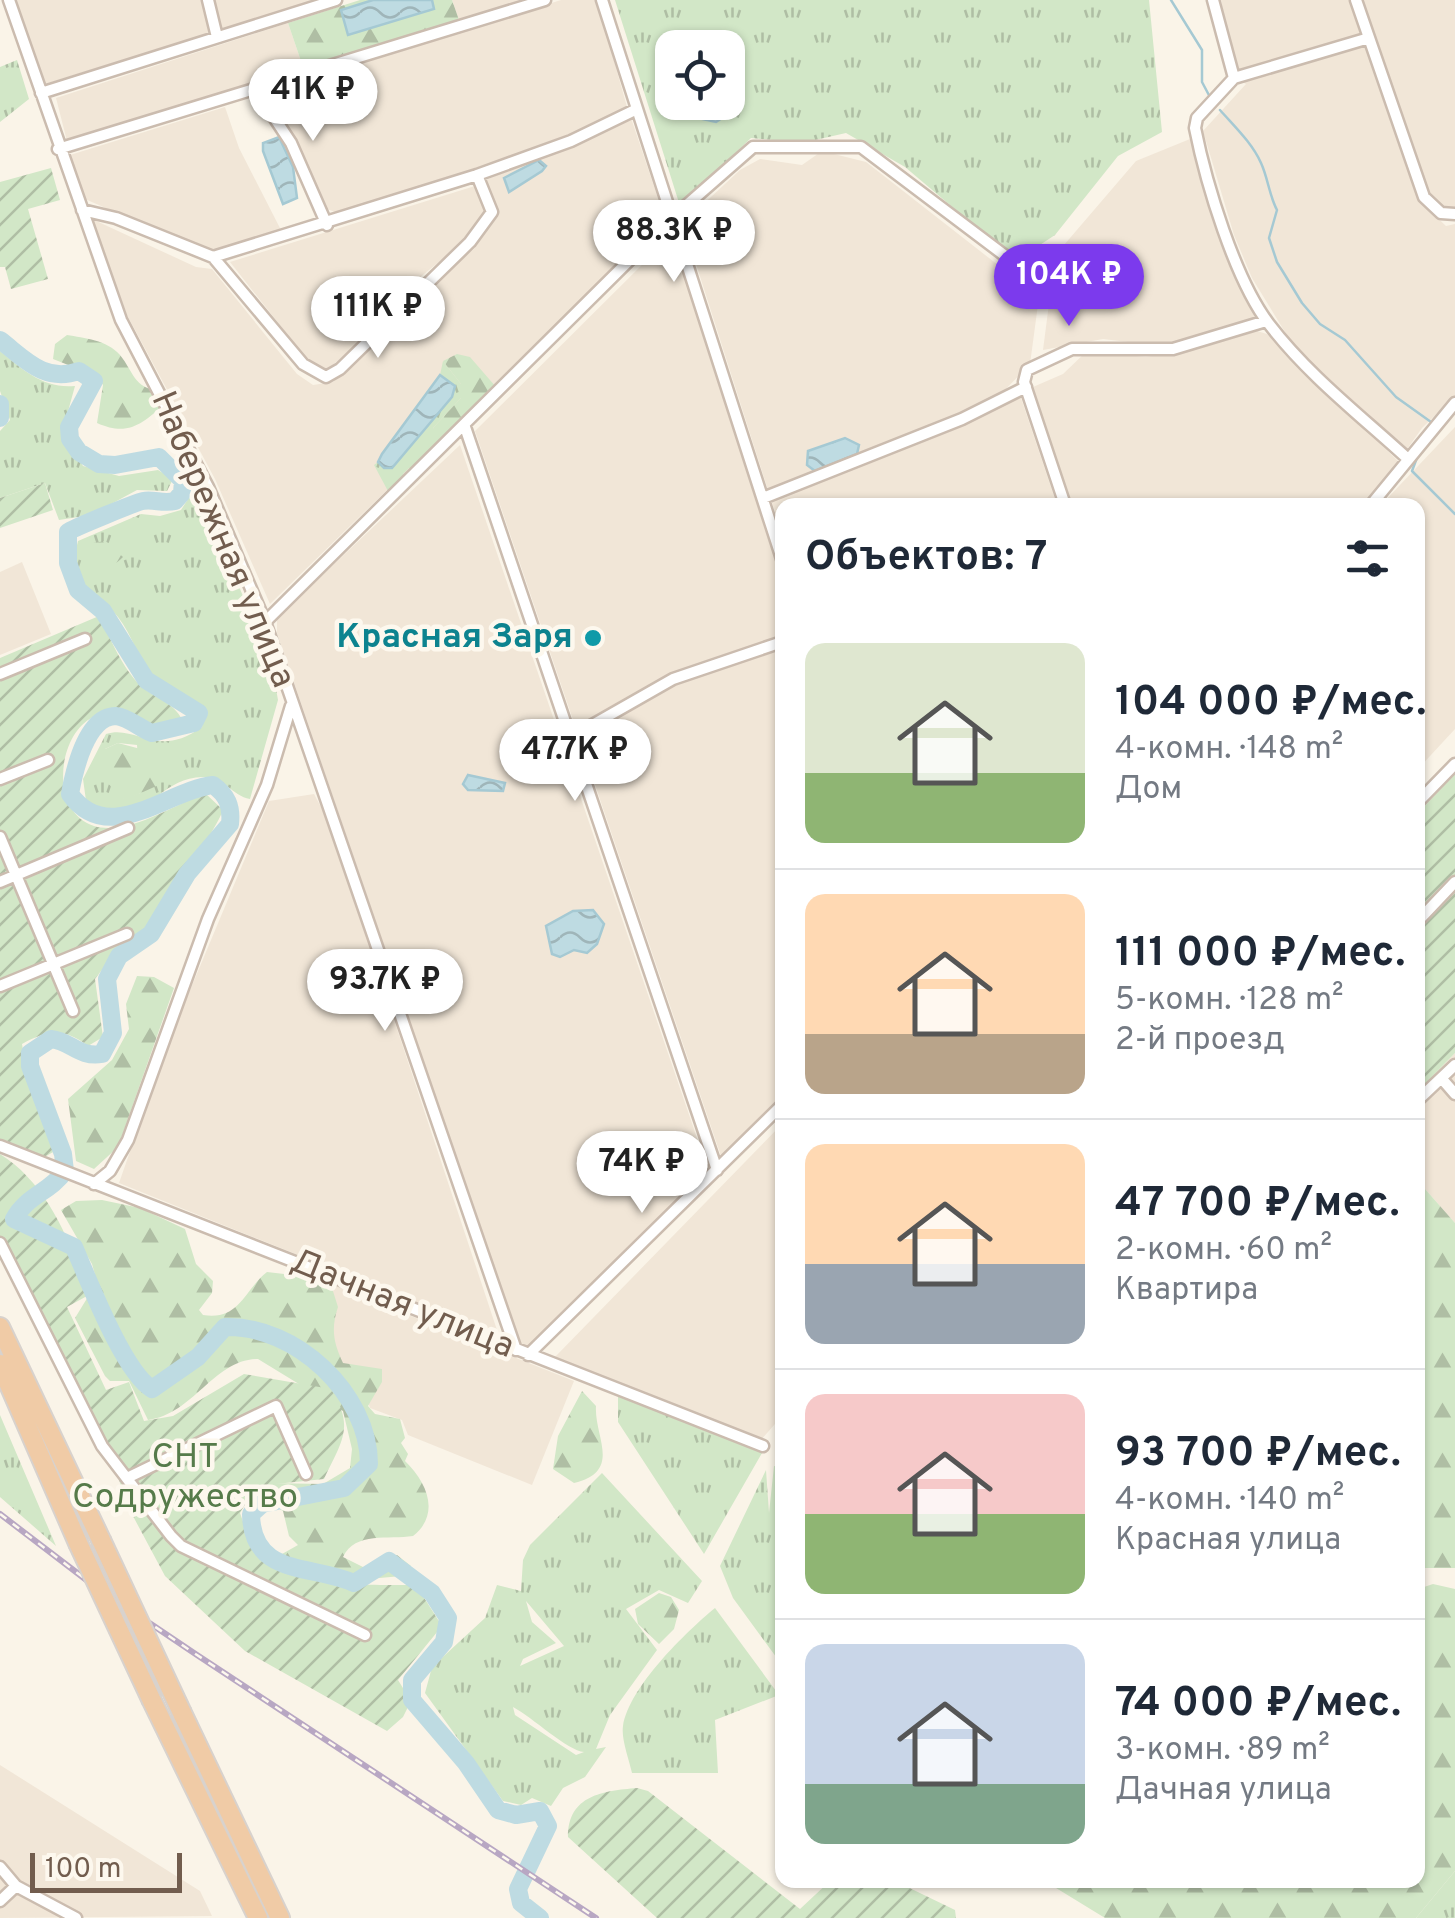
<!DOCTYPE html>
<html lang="ru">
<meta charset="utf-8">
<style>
:root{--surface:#fff;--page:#f6f6f7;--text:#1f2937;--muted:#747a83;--line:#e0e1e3;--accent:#7c3aed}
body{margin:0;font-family:Overpass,sans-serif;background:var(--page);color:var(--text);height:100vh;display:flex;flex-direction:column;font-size:38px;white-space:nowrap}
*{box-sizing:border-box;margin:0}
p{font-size:32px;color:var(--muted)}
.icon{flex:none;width:55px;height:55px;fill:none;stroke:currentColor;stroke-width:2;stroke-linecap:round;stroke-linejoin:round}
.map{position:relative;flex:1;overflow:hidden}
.side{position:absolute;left:775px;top:498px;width:650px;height:1390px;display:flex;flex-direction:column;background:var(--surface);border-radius:20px;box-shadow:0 2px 8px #0004}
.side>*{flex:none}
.buttons{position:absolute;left:655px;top:30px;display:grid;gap:20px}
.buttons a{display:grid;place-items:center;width:90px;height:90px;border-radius:20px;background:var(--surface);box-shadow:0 2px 8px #0004;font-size:50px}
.scale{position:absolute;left:30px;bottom:25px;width:152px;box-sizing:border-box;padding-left:10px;border:5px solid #725d4e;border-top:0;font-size:28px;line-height:35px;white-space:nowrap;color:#725d4e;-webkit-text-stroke:8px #fdf8ee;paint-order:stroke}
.price{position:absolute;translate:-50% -85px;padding:0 22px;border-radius:35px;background:#fff;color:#222;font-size:32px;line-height:65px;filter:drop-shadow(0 2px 5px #0008)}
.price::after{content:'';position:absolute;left:50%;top:60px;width:30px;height:22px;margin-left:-15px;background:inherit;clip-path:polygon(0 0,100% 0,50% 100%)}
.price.current{background:var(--accent);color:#fff}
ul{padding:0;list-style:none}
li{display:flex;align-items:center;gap:30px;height:250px;padding:0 30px}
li+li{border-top:2px solid var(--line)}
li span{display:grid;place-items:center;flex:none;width:280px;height:200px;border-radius:20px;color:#555}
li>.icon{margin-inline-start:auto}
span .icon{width:120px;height:120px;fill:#fffc;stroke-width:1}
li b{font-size:42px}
h2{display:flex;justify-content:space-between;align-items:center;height:120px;padding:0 30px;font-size:42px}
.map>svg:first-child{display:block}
.residential{fill:#f1e6d7}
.grass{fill:url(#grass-tufts);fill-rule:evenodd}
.forest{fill:url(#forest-firs)}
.garden{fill:url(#garden-furrows)}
.water{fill:url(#water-waves);stroke:#a5c9d3;stroke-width:2.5}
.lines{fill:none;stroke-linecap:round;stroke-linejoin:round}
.stream{stroke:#a5c9d3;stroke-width:2.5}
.river{stroke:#bedbe2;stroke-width:18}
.minor-casing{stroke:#cbbcaf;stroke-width:15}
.trunk-casing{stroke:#d8d2cd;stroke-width:22}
.minor{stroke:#fff;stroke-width:10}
.trunk{stroke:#f0cba6;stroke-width:18}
.rail-casing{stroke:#b8a7c3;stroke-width:6}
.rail{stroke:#fdf8ee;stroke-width:2.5;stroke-dasharray:8;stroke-linecap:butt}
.trunk-bridge-casing{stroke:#d8d2cd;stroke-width:22;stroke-linecap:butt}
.trunk-bridge{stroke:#f0cba6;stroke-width:18}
.culture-dot{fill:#0f9aa8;stroke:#fdf8ee;stroke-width:4}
.labels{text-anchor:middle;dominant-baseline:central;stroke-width:9;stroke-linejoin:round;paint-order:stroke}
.street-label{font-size:35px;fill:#725d4e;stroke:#fdf8ee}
.culture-label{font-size:35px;font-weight:bold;fill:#0d838f;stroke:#fdf8ee;text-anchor:end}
.park-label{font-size:35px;fill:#567b4a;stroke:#fdf8ee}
</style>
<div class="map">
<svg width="1455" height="1918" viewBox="0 0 1455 1918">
<defs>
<pattern id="grass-tufts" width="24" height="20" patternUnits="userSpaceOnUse" patternTransform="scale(2.5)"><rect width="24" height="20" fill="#d2e7c7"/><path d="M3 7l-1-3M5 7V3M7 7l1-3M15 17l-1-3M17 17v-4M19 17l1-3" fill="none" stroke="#afbea4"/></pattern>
<pattern id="forest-firs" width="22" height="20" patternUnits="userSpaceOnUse" patternTransform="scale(2.5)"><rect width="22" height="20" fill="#d2e7c7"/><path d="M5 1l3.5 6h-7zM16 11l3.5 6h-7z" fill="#afbea4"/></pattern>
<pattern id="garden-furrows" width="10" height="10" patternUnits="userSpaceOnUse" patternTransform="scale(2.5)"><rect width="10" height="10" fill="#d2e7c7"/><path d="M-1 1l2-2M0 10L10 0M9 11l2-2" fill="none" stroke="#afbea4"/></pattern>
<pattern id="water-waves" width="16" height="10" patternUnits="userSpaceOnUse" patternTransform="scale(2.5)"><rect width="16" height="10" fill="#bedbe2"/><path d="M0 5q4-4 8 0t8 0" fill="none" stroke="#9fb5b9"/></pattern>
</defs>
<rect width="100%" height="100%" fill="#faf4e8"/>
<path class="residential" d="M16,0H316L45,84Z
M452,0H523L459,20Z
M561,0H597L627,107L580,134L338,213L324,208L307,180L275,91Z
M1221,0H1361L1419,200L1446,226L1455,224V396L1422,428L1405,452L1296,350L1252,278L1234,235L1203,131L1246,84L1234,78Z
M1363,0H1455V209L1444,210L1431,200Z
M288,23L303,67L67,141L56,98Z
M225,107L239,148L283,234L209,253L85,199L70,155Z
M625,118H631L665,219L270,604L215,479L127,315L92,219L196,267L212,269L297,374L313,385L333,382L393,328L424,290L474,249L498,214L486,180Z
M1190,139L1231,264L1259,323L1169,347L1103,339L1043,350L1050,296L1026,267L1052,259L1136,161Z
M822,151L866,162L1039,297L1030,364L999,396L874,458L1021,398L1057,505H782V534L683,223L740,170L760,159L802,165Z
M475,186L486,213L466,240L413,283L381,323L327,370L313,367L230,262Z
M671,236L782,576V1098L722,1159L475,431Z
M1257,331L1267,334L1400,463L1365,505H1070L1033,387L1063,374L1087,351L1146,357L1201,348Z
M1455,427V729L1418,769V505H1381Z
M460,445L709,1173L536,1349L520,1344L277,633V618Z
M22,562L51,634L0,655V572Z
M314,794L327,818L499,1336L119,1183L168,1043L269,801Z
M1455,1053V1223L1418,1181V1091Z
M782,1124V1416L761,1440L554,1358Z
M321,1280L574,1381L532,1485L408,1435L402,1420L370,1408L358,1373L337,1364L309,1309Z
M0,1765L200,1891L212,1916L0,1918Z"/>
<path class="grass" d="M615,0H1149L1162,132L1118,156L1055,235L1023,256L1002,249L905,167L846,133L802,143L751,138L680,206ZM672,48H728V102H672Z
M17,60L29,99L0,122V67Z
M0,351C23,370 44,389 75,386L62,433L83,466L119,476L158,470L173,479L167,491L137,490L91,515L59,520L45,483L0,498V431L10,420L0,391Z
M443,361L461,384V398L433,428L446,437L414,471L409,468L403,474L406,478L389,493L374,465L378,462L393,468L423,431L445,378L440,375Z
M197,485L272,666L278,700L250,799C232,796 225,777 203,777C156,778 154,825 87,808L83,779L106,734C136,724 157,760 202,727C211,695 168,695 153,677C139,660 132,635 118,617C109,605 92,598 83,586C75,574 74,555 78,541L141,514L160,516L181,510ZM118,743L137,745L140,793L124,799L105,749Z
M618,1394L762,1453L704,1554L618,1422Z
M0,1415L56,1546L0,1497Z
M774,1466L782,1467V1665L733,1598L720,1566L766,1470L769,1513Z
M602,1473L702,1581L688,1603L659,1590L626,1609L657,1650L610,1715L596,1749L606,1747L585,1777L563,1788L551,1806L532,1798L521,1805L503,1801L425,1693L432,1667L485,1618L497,1585L521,1591L523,1560L530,1545ZM526,1601L564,1646L520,1666L523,1659L556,1643L532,1622ZM513,1707C532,1717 568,1751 584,1752L576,1755L515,1715Z
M715,1608L779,1695L715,1720L718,1773H632C629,1759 621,1739 623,1726C629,1687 686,1632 715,1608Z
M1455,1871V1918H1416Z"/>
<path class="forest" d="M360,0H373L341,11L434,8L432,0H452L459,20L303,67L288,23Z
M67,335C84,338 107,340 120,355C134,372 133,388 160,391L166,403C142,424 128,437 97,423L103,385L96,376L53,359L55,344Z
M457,354L470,357L496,387L446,437L439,438L433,428L461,398V384L443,361Z
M105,541L123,557C109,572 93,570 84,551L93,543Z
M118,743L152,752L162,767L161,784L125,800C107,788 99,770 105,749Z
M137,976L154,977L174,988L118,1147L94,1169L76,1161L68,1099L112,1060L129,1029L126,1004Z
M1418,1181L1455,1223V1568H1418Z
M102,1200L140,1208L185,1229L196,1264L213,1281L212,1293L199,1310L203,1315C240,1321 244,1290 267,1272L310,1277L332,1288L338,1307C331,1328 333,1342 343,1363L382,1369V1382L368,1406L375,1414L400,1419L405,1438L401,1443L408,1454L405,1461C427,1482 441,1514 413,1536C389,1540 355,1531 343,1557L365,1568L397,1555L411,1566L402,1576L357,1580L281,1560L282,1554L298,1545L289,1536L283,1511L255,1496L268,1483L323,1484L350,1468L352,1449L343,1411L258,1359C214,1359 194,1414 148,1420L129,1381H110L105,1376L75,1318L97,1282L92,1264L61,1210L76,1201Z
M582,1391L596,1406C594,1437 623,1471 574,1483L553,1469L558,1436Z
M1433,1584L1455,1589V1871L1416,1918H1105L1043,1880H1418V1589Z
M659,1593L671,1597L679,1610L674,1629L659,1644L638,1624L635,1609Z"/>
<path class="garden" d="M51,168L60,200L28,209L48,279L11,289L5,267H0V182Z
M45,483L53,510L0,528V498Z
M99,616C111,639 122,668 141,686C157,700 172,700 183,721L148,726L116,711C109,713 99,714 93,717C56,736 50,812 94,826C127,836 175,805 205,793L223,810C216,830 161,913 145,929C127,947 110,958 95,979L103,1037L88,1046C62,1027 49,1030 22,1044L28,1081L53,1152L43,1158L0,1141V658Z
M1455,774V1053L1418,1091V813Z
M0,1154C47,1183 73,1244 87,1296L67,1307L106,1390L129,1382L144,1421L173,1416L244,1374L331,1389C355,1427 342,1441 324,1479L256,1486L240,1513C264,1588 349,1585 416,1585L442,1626L398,1680L411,1701L403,1717L387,1731L245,1651L165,1576L126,1503L109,1446L0,1238Z
M637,1788L648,1791L800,1909L831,1880H893L955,1910L956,1918H657L568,1837C568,1795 603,1791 637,1788Z"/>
<path class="water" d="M373,0H432L434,9L348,35L341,10Z
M693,103H722V118L716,122L689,116Z
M279,137L293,167L297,198L283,204L263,151V143Z
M539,160L546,166L542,171L509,192L504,178Z
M440,375L455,386L452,397L392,468H384L378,462L382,454Z
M845,438L859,445L857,454L815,471L807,465L808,451Z
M468,775L505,783L503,791L468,790L463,784Z
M593,910L604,924L597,944L587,953L574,950L560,957L552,954L546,926L573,911Z"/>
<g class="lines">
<path class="stream" d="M1171,0L1202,50V82L1211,99
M1220,110C1235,127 1252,143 1261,163C1268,178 1269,195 1277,210L1269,238L1277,262L1302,303L1320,324L1345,340L1396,397L1431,422
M1418,455L1412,471L1455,514"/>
<path class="river" d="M0,340C25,359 44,383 79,371L94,381L69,427L70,439L79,452L99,464L115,465L159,457L183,481L182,493L175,501C163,504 154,499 143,501C137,502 73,528 68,532V563L78,590L103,611L146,680L199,713L194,723L152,733C141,729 128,717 116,716C86,716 74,772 70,794C108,848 168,790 213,785C227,795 232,806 230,824L187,874L151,934L119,956L107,979L113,1033L102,1054C79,1058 71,1041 51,1039L30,1053V1066L63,1154L65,1171C50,1192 26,1196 14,1219L74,1247C89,1281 123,1371 152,1389L198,1357L225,1327C296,1325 369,1394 369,1464L344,1488L262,1504L251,1514C252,1577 311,1564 354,1583L389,1561L432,1593L448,1618L444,1642L412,1680V1700L466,1763L498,1810L516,1815L540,1811L548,1826L518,1889L521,1903L540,1918
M0,404V418"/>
<g class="minor-casing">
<path id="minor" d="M9,0L121,320L208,487L265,622L516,1350
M208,0L217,37
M602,0L782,559
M1213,0L1234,78L1197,118L1195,128C1206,183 1235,280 1269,324C1308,375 1361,416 1408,459
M1356,0L1424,197L1441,213L1455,214
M1234,78L1369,38
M256,90L291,143L327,225
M41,93L336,0
M58,149L545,0
M82,210L116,218L213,257L477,175L571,141L635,110
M213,257L303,364L326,377L340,369L470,242L492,212L477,175
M465,427L717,1170
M763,498L962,419L1026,387
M1065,505L1024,382L1027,370L1072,349H1173L1266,321
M1371,505L1455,403
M265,622L673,217L753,147H861L1016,264
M0,674L85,639
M573,736L673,679L782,642
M0,779L48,760
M1418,802L1455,764
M0,837L73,1011
M0,882L128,828
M1418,921L1455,882
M0,986L127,934
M1442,1079L1455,1094
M1418,1100L1455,1065
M0,1146L763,1446
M94,1184L110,1171L128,1140L208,919L267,785L291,706
M0,1243L102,1446L171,1536L181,1546L365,1635
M528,1355L782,1105
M127,1478L276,1406L306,1474
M0,1867L16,1886L76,1918
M0,1901L16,1886"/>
</g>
<g class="trunk-casing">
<path id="trunk" d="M0,1327L101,1540
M0,1364L78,1543
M152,1701L258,1918
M182,1713L280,1918"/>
</g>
<use href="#minor" class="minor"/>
<use href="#trunk" class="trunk"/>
<g class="rail-casing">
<path id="rail" d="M0,1514L93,1585L197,1655L596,1918"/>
</g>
<use href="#rail" class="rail"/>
<g class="trunk-bridge-casing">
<path id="trunk-bridge" d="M101,1540L182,1713
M78,1543L152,1701"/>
</g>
<use href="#trunk-bridge" class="trunk-bridge"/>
</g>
<circle class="culture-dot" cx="593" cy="638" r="10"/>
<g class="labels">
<g class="street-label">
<text transform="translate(222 540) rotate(67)">Набережная улица</text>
<text transform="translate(402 1305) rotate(22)">Дачная улица</text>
</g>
<g class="culture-label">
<text x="573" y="638">Красная Заря</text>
</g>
<g class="park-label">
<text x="185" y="1458">СНТ<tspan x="185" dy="40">Содружество</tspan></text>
</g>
</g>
</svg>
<div class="buttons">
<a><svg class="icon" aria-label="locate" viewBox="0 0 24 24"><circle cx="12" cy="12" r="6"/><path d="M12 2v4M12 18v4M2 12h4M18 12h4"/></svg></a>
</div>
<div class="scale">100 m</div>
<b class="price" style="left:313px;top:144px">41K ₽</b>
<b class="price" style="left:674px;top:285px">88.3K ₽</b>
<b class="price current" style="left:1069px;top:329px">104K ₽</b>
<b class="price" style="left:378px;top:361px">111K ₽</b>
<b class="price" style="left:575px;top:804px">47.7K ₽</b>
<b class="price" style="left:385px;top:1034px">93.7K ₽</b>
<b class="price" style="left:642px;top:1216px">74K ₽</b>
<section class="side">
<h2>Объектов: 7<svg class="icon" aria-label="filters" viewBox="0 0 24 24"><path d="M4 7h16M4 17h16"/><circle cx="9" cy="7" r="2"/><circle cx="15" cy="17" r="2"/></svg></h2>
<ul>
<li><span style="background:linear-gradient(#dfe7d0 65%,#8fb573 0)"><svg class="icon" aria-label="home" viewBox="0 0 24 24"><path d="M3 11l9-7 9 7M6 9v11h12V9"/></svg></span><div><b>104 000 ₽/мес.</b><p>4-комн. · 148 m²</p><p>Дом</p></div></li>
<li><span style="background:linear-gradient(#ffd9b3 70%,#b9a48a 0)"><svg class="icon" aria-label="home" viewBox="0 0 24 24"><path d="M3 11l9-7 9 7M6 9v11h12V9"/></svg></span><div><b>111 000 ₽/мес.</b><p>5-комн. · 128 m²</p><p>2-й проезд</p></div></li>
<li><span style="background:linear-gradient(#ffd9b3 60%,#9aa5b1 0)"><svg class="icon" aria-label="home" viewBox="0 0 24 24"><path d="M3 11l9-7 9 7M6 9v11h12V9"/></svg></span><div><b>47 700 ₽/мес.</b><p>2-комн. · 60 m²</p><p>Квартира</p></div></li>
<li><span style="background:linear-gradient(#f6c9c9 60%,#8fb573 0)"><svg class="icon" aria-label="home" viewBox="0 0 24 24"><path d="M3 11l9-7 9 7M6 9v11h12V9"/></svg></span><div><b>93 700 ₽/мес.</b><p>4-комн. · 140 m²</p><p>Красная улица</p></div></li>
<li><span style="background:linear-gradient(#c9d6e8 70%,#7fa58c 0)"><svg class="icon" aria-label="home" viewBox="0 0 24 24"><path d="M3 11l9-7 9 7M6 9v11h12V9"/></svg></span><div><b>74 000 ₽/мес.</b><p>3-комн. · 89 m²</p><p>Дачная улица</p></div></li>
</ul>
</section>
</div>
